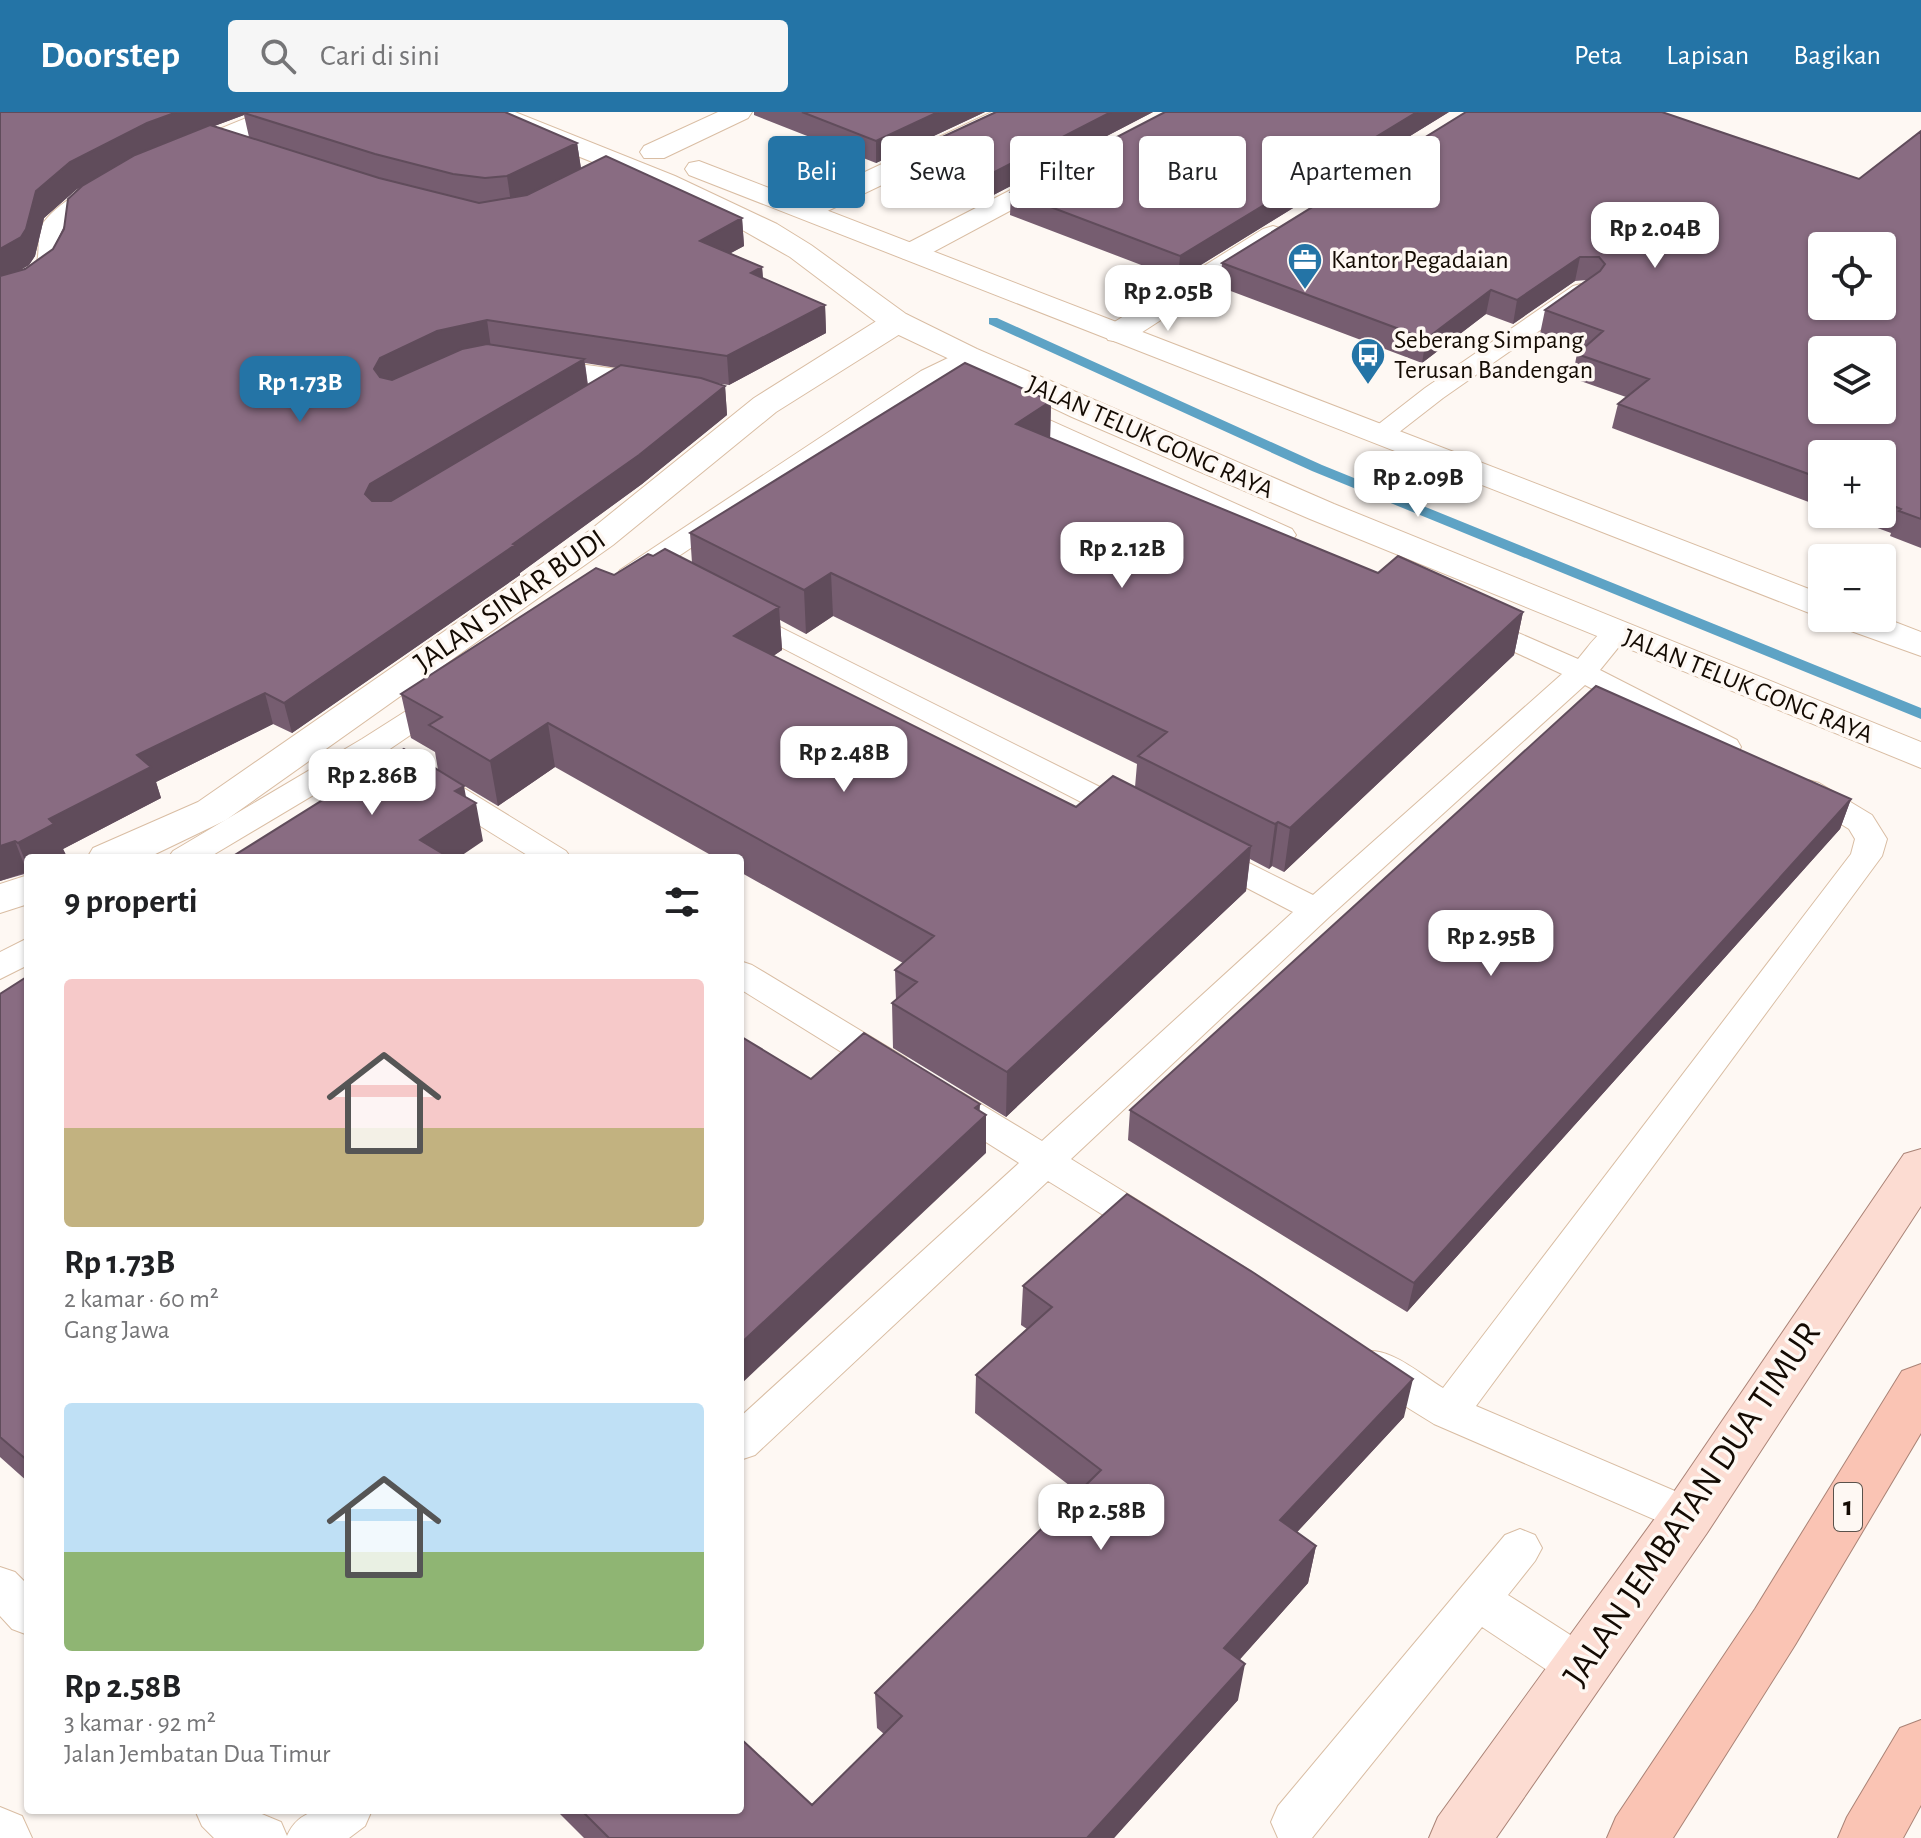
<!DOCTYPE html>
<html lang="id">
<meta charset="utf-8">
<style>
:root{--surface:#fff;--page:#f6f6f6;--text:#202124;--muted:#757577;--accent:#2474a6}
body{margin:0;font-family:"Alegreya Sans",sans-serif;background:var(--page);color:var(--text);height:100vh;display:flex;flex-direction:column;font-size:30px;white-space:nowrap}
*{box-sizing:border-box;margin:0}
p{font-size:26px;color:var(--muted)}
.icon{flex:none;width:44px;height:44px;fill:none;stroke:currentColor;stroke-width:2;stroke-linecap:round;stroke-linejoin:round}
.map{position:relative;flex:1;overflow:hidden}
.panel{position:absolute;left:24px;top:742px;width:720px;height:960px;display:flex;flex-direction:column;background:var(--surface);border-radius:8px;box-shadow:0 2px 6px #0004}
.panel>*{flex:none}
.hud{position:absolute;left:768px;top:24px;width:760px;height:72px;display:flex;gap:16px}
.buttons{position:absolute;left:1808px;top:120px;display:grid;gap:16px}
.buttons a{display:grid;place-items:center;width:88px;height:88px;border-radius:8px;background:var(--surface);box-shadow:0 2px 6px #0004;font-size:40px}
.price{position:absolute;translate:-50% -68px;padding:0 18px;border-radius:16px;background:#fff;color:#222;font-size:26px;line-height:52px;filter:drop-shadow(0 2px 4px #0008)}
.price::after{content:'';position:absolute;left:50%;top:48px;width:24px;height:18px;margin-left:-12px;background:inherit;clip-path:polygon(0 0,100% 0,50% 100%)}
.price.selected{background:var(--accent);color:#fff}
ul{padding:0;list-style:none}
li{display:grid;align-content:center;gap:16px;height:424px;padding:0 40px}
li span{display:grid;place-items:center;height:248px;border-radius:8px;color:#555}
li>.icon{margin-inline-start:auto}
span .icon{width:144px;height:144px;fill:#fffc;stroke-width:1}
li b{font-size:34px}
h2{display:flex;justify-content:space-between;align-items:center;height:96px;padding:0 40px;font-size:34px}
.tag{padding:0 28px;border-radius:8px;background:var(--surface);box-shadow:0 2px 6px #0004;font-size:28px;line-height:72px}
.tag.selected{background:var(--accent);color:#fff}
header{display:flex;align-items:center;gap:48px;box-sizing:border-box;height:112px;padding:0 40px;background:var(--accent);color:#fff}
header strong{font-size:38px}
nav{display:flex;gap:44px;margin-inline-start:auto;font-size:28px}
.search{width:560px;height:72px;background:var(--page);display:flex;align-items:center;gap:20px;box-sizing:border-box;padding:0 28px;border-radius:8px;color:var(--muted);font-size:30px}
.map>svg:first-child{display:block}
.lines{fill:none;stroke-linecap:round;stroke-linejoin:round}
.stream{fill:#5ea3c5;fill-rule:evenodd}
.lane-casing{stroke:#d9bda3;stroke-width:2}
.street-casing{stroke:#d9bda3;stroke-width:2}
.secondary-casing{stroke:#d9bda3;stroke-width:2}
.primary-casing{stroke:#aa8376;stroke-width:2}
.highway-casing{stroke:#aa8376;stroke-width:2}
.lane{fill:#fff;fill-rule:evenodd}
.street{fill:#fff;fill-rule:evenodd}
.secondary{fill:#fff;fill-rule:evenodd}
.primary{fill:#fcdcd2;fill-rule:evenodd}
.highway{fill:#fac4b4;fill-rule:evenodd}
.wall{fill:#765d70;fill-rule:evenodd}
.shaded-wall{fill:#604c5b}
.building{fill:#896c82;stroke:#604c5b;stroke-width:2;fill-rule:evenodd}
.labels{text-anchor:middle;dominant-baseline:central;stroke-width:7;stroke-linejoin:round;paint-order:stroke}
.far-poi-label{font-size:26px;fill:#140b03;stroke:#fef8f3;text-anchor:start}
.far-street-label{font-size:26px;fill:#140b03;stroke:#fef8f3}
.shield{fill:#fef8f3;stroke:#5a524b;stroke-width:2}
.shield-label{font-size:28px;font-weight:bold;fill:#140b03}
.street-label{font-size:30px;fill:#140b03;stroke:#fef8f3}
.near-street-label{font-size:36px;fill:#140b03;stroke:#fef8f3}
</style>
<header>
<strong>Doorstep</strong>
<div class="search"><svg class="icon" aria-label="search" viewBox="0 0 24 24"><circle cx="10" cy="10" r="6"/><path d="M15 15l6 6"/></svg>Cari di sini</div>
<nav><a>Peta</a><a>Lapisan</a><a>Bagikan</a></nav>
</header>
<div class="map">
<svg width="1921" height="1726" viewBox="0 0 1921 1726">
<rect width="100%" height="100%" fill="#fef8f3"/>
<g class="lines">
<path class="stream" d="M989,206H997L1322,353L1921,596V607L1312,359L989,212Z"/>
<g class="lane-casing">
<path id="lane" d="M1581,172L1589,174L1593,179L1589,184L1443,286L1389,328H1371L1367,323L1371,318L1425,276L1573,174Z
M950,245L959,247L962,252L949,263L1292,417L1296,423L1292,429H1272L933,274L640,470L630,472L620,470L616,464L620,458L921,259Z
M740,495L1142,696L1147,703L1142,710L1131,713L1120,710L730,509L726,503L730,497Z
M1475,502L1578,547C1592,531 1603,509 1626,515L1630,521L1600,558L1737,628L1741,635L1737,642L1726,644L1715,642L1585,573L1328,806L1071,1047L1168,1107L1174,1117L1168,1127L1155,1132L1142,1127L1048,1069L755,1343L740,1348V1305L1019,1051L935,998L930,989L935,980L948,976L961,980L1042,1029L1293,800L1195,749L1190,742L1195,735L1206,731L1217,735L1313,783L1562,562L1465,517L1461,511L1465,505Z
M446,577L456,580L461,586L456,592L384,641L208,746H168L173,739L362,627L436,580Z
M438,664L449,667L566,739L571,746H532L427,681L422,674L427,667Z
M1808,668L1819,671L1872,703L1887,727L1882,744L1476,1294L1703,1391L1709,1404L1703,1417L1688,1422L1434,1312L1358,1265L1352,1253L1358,1241C1387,1231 1418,1261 1443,1276L1851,742L1855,727L1849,717L1797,685L1792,678L1797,671Z
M28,826V853L0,867V840Z
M740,849L752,853L906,946L911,955L906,964L893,968L880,964L740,877Z
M1520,1417L1535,1423L1542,1436L1535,1449L1508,1483L1597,1540L1603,1555L1597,1570L1581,1576L1565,1570L1482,1515L1312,1726H1278L1271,1710L1278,1694L1505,1423Z
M0,1455L15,1460L28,1473V1523L12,1517L0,1504Z
M195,1698H252L281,1710L287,1724C302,1689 338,1698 372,1698L365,1714L349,1726H214L202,1714Z"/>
</g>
<g class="street-casing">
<path id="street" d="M261,0H297L293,6L188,50H168L164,44L168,38Z
M718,0H752L748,6L664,46H644L640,40L644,34Z
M992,0H1026L1022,6L817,104L807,107L797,104L793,98L797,92Z
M1063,51L1073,53L1077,59L1073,65L922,146L912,149L902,146L897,140L902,134Z
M115,64L125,66L129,72L125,78L74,110C66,121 68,134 66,147C62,173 22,187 0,193V172C10,168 27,163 34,155C41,147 37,129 40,118C46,97 95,69 115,64Z
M1273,114L1283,117L1287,123L1283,129L1130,228L1119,230L1108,228L1104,221L1108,214L1263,117Z
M897,201L908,203L912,210L908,217L776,300L613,433L226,708L147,746H87L93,736L198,690L589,419L754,286L886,203Z
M527,245L661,263L672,266L677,273L672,280L661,283L516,261L511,254L516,247Z
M28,763V792L0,801V772Z
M0,1695L22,1704L32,1726H0Z"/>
</g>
<g class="secondary-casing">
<path id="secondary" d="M478,0H515L675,64L777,112L811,133L906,202L977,237L1334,392L1921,630V656L1310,407L1072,305L884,216L790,145L723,107L620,61L482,6Z
M699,49L1822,482V506L689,63L685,57L689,51Z
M1882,505L1921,520V544L1837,514L1832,506Z"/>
</g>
<g class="primary-casing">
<path id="primary" d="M1921,1037V1094L1707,1421L1496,1726H1429L1438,1705L1669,1387L1904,1042Z"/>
</g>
<g class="highway-casing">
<path id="highway" d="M1921,1252V1321L1795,1533L1673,1726H1607L1616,1705L1755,1497L1902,1259Z
M1921,1608V1693L1903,1726H1838L1847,1705L1900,1616Z"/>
</g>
<use href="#lane" class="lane"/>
<use href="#street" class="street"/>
<use href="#secondary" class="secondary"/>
<use href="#primary" class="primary"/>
<use href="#highway" class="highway"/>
</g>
<path class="wall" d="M0,0H505L577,31L581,56L742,106L744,134L730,141L762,155L763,166L825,193L826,221L729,273L714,271L725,274L727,303L642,372L520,461V463L292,621L273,612L156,670L161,686L63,737L66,743L28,746V761L0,769ZM244,3L249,25L214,14ZM83,74L53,137L25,157L18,159L29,153L35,144L44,106L77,77ZM585,251L617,256L588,273Z
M754,0H985L876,51L754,3Z
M995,0H1153L978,91L910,63V40Z
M1449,0L1178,167L1010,103L1011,80Z
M1921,19V436L1890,424L1891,421L1840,402H1882V342H1822V395L1612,316L1618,292L1626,285L1572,266L1577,242L1583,237L1540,222L1545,198L1587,168L1575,169L1513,212L1486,202L1422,251L1220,175L1222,151L1859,67Z
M1051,289L1050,326L1378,461L1523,500L1514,543L1284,760L1272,754L1269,757L1250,747L1246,779L1006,1005L893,936L892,891L896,888L895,858L903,851L740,760V746H716L555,655L498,694L438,658L435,640L411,626L401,582L614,463L653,444L692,451L690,421ZM833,504L1137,652L1135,675L1076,695L773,544L782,538L780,508L806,522Z
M1851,687L1840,717L1407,1200L1128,1028L1130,998Z
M28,864V1370L0,1345V882Z
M1023,1174L1404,1305L1297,1420L1316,1434L1308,1471L1239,1548L1238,1588L1114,1726H584L556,1698H740L812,1693L884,1622L877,1616L875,1581L1078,1380L975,1301L976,1263L1027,1217L1021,1213Z"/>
<path class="shaded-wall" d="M177,0H252L244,1V3L153,37L77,77L44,106L35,144L29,153L0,170V137L36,79L70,50L147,11Z
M938,0H985L876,51V29Z
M1111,0H1153L978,91L979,68Z
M1417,0H1449L1178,167L1180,144Z
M577,31L581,57L511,91L507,64Z
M742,106L744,134L702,157L700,129Z
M1580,145L1575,169L1513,212L1517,188Z
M762,155L764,183L751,161Z
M1491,178L1486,202L1422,251L1426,227Z
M825,193L826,221L729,273L727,244Z
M487,208L491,236L380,286L374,257L380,246L437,219Z
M584,247L588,276L372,412L365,382L370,372Z
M725,274L727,303L642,372L520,461V463L292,621L284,591L513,432Z
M1051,289L1050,331L1016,312Z
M831,461L833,504L806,522L804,478Z
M779,495L782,538L738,568L734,524Z
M1523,500L1514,543L1284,760L1290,716Z
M265,581L273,612L156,670L161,686L63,737L66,743L61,746H28V756L18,731L49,707L137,643Z
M548,611L555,655L498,694L490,649Z
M464,674L468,696L476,691L483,729L458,746H424L420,728L455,679Z
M1851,687L1840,717L1407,1200L1414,1171Z
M1278,710L1272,754L1269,757L1275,712Z
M15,729L27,760L0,769V734Z
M1251,734L1246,779L1006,1005L1007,960Z
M980,992L979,1010L986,1003V1041L740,1273V1232Z
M1413,1267L1404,1305L1274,1445L1280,1408Z
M1316,1434L1308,1471L1218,1572L1224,1536Z
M1245,1552L1238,1588L1114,1726H1087Z"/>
<path class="building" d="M0,0H177L147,11L70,50L36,79L26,117L21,125L0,137Z
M245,0H505L577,31L507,64L485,66L453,62L375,42L244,1Z
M802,0H938L876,29Z
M996,0H1111L979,68L910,40Z
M1165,0H1417L1180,144L1011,80Z
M1466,0H1662L1859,67L1921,19V407L1899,399L1901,397L1882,389V342H1822V367L1618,292L1649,267L1577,242L1603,219L1545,198L1600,159L1605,152L1599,145H1580L1517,188L1491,178L1426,227L1222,151ZM1822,134H1882V194H1822ZM1822,238H1882V298H1822Z
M210,13L379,66L479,91L527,83L606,44L742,106L700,129L762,155L751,161L825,193L727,244L487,208L437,219L380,246L374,257L380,265L392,268L462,237L487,232L584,247L370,372L365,382L372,389H391L621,253L701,266L725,274L639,343L513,432L515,433L284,591L265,581L137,643L151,655L49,707L54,712L18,731L15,729L0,734V164L25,157L53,137L64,117L68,87L82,74L135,43Z
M965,251L1051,289L1016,312L1378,461L1398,444L1523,500L1290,716L1278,710L1275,712L1138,644L1167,620L831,461L804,478L690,421Z
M665,437L779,495L734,524L1076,695L1113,664L1251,734L1007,960L892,891L917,870L895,858L934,824L548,611L490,649L429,613L442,605L401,582L596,456L614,463L648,442L653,444Z
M1596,574L1851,687L1414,1171L1130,998Z
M404,637L464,674L455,679L476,691L420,728L450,746H230Z
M28,864V1349L0,1325V882Z
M864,921L980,992L975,996L986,1003L740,1232V924L811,967Z
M1127,1082L1254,1161L1413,1267L1280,1408L1316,1434L1224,1536L1245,1552L1087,1726H609L581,1698H740V1626L812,1693L902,1604L875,1581L1101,1358L976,1263L1052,1195L1023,1174Z"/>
<defs>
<g id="office-pin" transform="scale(1.8)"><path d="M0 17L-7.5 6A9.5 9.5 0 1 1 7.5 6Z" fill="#2474a6" stroke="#fef8f3"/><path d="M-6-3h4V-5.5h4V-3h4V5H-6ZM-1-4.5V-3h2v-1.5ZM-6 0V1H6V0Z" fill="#fff"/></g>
<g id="bus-pin" transform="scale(1.8)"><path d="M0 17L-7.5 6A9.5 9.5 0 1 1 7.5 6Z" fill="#2474a6" stroke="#fef8f3"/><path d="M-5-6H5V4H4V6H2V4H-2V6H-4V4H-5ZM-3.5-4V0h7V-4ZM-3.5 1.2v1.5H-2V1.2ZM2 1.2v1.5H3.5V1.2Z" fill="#fff"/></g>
</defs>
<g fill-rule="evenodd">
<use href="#office-pin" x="1305" y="148"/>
<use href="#bus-pin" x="1368" y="243"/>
</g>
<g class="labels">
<g class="far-poi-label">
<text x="1331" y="148">Kantor Pegadaian</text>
<text x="1394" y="228">Seberang Simpang<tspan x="1394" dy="30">Terusan Bandengan</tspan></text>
</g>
<g class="far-street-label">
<text transform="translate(1150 325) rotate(24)">JALAN TELUK GONG RAYA</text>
<text transform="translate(1748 574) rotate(22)">JALAN TELUK GONG RAYA</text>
</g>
<rect class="shield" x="1834" y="1371" width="28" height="48" rx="6"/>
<g class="shield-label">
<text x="1848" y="1395">1</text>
</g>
<g class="street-label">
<text transform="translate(510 489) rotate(-35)">JALAN SINAR BUDI</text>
</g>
<g class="near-street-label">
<text transform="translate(1692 1392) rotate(-56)">JALAN JEMBATAN DUA TIMUR</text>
</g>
</g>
</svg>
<div class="buttons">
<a><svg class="icon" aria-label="locate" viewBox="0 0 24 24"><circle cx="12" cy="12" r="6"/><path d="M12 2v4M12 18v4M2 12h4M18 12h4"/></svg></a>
<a><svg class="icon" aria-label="layers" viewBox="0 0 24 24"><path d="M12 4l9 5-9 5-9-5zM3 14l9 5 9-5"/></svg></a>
<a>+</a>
<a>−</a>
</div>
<b class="price" style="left:1655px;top:158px">Rp 2.04B</b>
<b class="price" style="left:1168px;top:221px">Rp 2.05B</b>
<b class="price selected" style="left:300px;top:312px">Rp 1.73B</b>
<b class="price" style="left:1418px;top:407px">Rp 2.09B</b>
<b class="price" style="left:1122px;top:478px">Rp 2.12B</b>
<b class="price" style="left:844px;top:682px">Rp 2.48B</b>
<b class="price" style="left:372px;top:705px">Rp 2.86B</b>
<b class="price" style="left:1491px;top:866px">Rp 2.95B</b>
<b class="price" style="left:1101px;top:1440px">Rp 2.58B</b>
<div class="hud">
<a class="tag selected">Beli</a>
<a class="tag">Sewa</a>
<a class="tag">Filter</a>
<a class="tag">Baru</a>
<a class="tag">Apartemen</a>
</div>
<section class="panel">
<h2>9 properti<svg class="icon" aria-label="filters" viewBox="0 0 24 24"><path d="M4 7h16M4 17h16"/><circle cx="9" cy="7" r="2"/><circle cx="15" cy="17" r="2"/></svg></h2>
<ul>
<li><span style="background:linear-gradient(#f6c9c9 60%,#c2b280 0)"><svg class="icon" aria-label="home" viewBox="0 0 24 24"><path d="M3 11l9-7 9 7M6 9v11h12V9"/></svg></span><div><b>Rp 1.73B</b><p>2 kamar · 60 m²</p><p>Gang Jawa</p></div></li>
<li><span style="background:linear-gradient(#bfe0f5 60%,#8fb573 0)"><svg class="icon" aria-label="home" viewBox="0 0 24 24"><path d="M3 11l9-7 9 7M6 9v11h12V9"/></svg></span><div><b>Rp 2.58B</b><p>3 kamar · 92 m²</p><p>Jalan Jembatan Dua Timur</p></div></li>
</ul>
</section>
</div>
